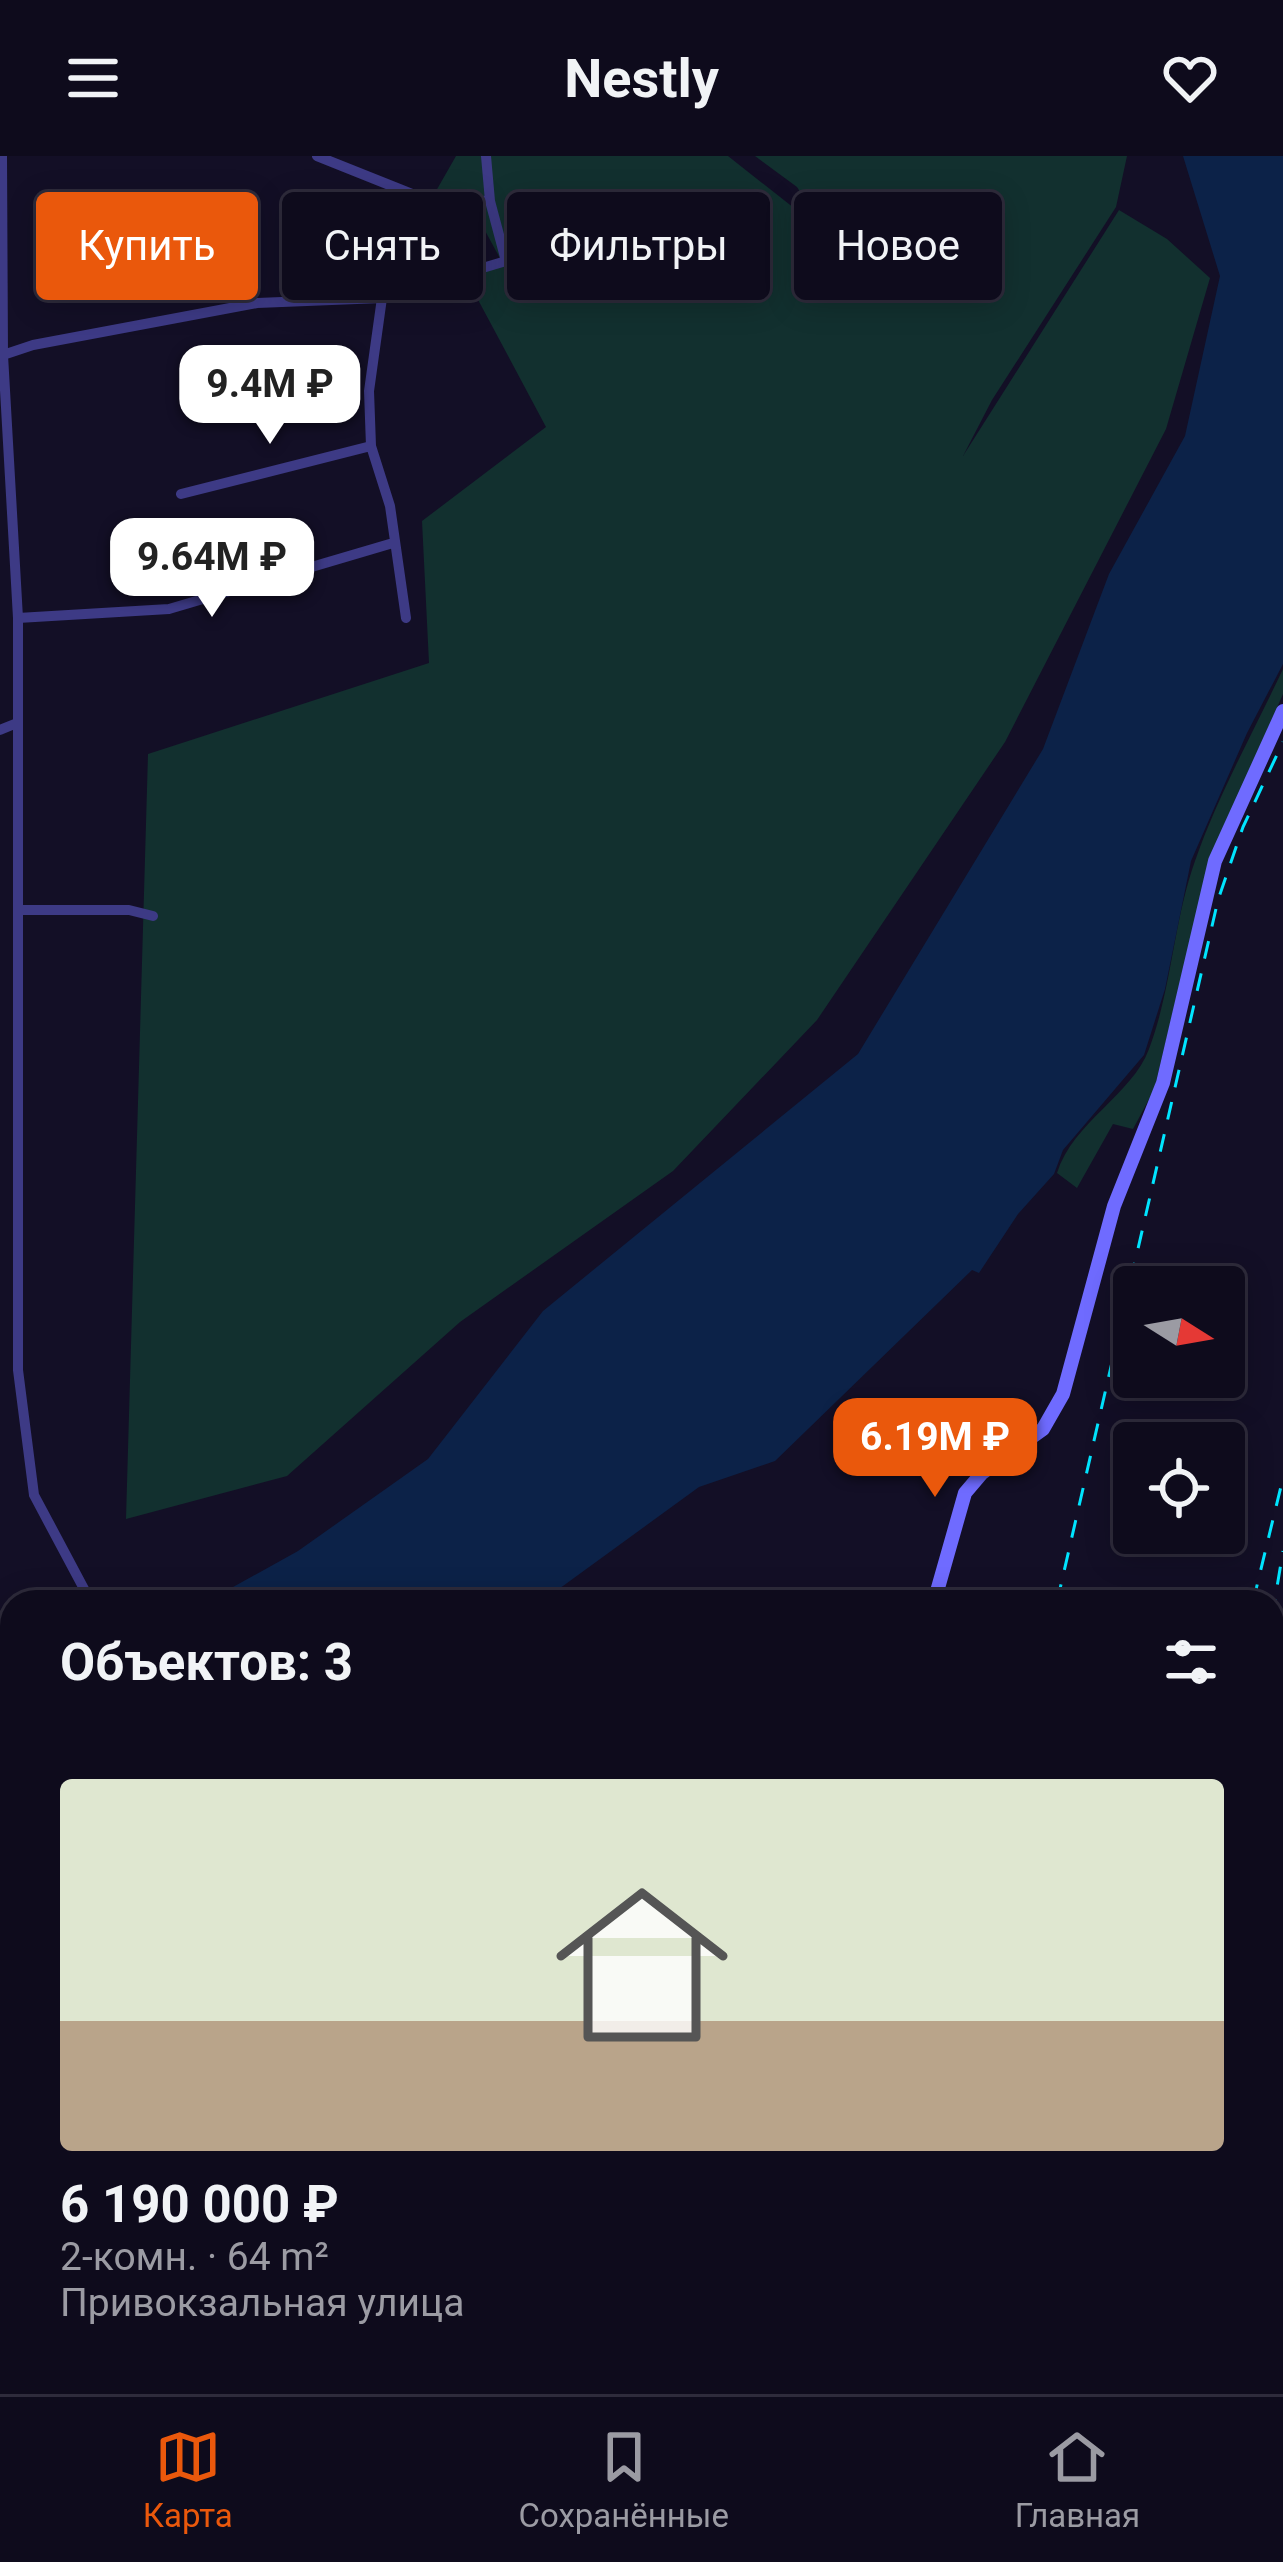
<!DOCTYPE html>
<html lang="ru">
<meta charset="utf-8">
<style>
:root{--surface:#0e0b1c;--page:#1c1929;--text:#f1f3f6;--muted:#9b9ba3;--line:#2e2b3b;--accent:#ea580c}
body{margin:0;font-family:Roboto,sans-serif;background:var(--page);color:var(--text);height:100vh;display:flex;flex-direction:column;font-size:45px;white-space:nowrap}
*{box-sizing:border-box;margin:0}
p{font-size:39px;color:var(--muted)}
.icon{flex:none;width:66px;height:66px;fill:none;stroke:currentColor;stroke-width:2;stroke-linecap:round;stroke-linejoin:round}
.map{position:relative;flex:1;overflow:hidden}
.details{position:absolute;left:0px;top:1434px;width:1284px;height:804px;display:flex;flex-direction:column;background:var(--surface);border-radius:36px 36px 0 0;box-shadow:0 6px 30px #0003,0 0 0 3px var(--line)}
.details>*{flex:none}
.top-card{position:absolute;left:36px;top:36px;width:1212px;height:108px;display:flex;gap:24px}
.needle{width:78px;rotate:101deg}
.tools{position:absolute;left:1113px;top:1110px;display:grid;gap:24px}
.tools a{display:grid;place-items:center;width:132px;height:132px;border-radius:12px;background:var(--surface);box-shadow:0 6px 30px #0003,0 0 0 3px var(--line);font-size:60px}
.price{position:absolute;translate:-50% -102px;padding:0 27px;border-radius:24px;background:#fff;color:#222;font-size:39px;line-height:78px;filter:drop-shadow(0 3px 6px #0008)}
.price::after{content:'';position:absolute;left:50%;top:72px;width:36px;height:27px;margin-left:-18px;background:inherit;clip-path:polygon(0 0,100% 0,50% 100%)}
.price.active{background:var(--accent);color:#fff}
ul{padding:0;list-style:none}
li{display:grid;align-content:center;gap:24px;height:636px;padding:0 60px}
li span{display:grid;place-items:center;height:372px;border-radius:12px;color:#555}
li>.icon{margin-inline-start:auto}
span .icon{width:216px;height:216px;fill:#fffc;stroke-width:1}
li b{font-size:51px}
h2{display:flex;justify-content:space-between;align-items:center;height:144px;padding:0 60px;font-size:51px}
.tag{padding:0 42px;border-radius:12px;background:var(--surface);box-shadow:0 6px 30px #0003,0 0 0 3px var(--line);font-size:42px;line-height:108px}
.tag.active{background:var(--accent);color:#fff}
header{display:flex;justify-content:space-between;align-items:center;height:156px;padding:0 60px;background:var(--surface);font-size:54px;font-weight:700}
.menu{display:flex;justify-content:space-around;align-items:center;height:168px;border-top:3px solid var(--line);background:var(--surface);font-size:33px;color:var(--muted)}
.menu a{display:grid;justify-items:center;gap:6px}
.menu .active{color:var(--accent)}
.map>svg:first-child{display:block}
.green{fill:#12302f}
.water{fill:#0c2248}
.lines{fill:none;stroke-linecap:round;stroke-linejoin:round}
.minor{stroke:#3d3a85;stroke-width:10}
.secondary{stroke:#6f6bff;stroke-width:14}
.rail{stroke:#00e5ff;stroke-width:3;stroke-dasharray:18 15;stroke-linecap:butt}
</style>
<header><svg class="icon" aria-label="menu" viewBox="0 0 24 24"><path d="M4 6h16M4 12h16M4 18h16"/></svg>Nestly<svg class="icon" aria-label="heart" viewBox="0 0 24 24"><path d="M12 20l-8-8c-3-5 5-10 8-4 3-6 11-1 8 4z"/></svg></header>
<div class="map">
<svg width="1283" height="2238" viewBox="0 0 1283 2238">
<rect width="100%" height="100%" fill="#130f26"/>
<path class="green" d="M456,0H728L813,67L793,132L823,72L797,31L755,0H1127L1116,51L992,244L963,300L1119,54L1167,83L1210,122L1166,273L1005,586L817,864L673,1015L460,1166L287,1320L126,1363L148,598L429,507L422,365L546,271L468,125L502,106L476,58L442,76L428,49Z
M1283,513V538L1210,703L1154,934L1133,973L1113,968L1077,1032L1057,1017C1073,966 1132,939 1149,893C1172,832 1173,767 1195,705C1218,639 1253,577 1283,513Z"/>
<path class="water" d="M1183,0H1283V508L1247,577L1191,705L1165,833L1144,899L1063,994L1054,1018L1018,1058L979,1117L972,1114L775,1305L699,1331L541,1446H206L298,1395L428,1303L543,1155L858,898L1043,593L1109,418L1185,280L1220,120Z
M12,1505V1680L0,1685V1507Z"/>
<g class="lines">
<path class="minor" d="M2,0L3,199L18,462V1214L34,1339L91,1446
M317,0L427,44L490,45
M382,142L369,235L371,290L390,350L406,462
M3,199L33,189L257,147L382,142L506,105L490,45L486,0
M181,338L371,290
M18,462L169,453L393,387
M0,574L17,567
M20,754H129L153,760
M0,2002L12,2003
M1272,2018L1283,2015
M1272,2158L1283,2162
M0,2218L12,2223
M19,2226L45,2238
M252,2226L256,2238
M472,2238L477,2226
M652,2238L658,2226
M794,2238L801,2226
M871,2238L874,2226
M1227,2238L1231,2226"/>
<path class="secondary" d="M934,1446L965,1337L982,1317L1043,1273L1063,1238L1114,1050L1163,927L1215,705L1283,555
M24,2238L28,2226"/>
<path class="rail" d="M1057,1446L1218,744L1243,671L1283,586
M1253,1446L1283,1322
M1272,1461L1283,1395
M1272,1529L1275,1550
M1281,1668L1283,1685
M1272,1813L1283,1780
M1272,1855L1283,1833
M932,2238L933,2226
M952,2238L953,2226
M1024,2238L1027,2226
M1085,2238L1090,2226"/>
</g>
</svg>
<div class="tools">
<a><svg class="needle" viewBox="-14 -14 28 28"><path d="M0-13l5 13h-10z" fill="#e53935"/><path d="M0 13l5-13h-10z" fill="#9b9ba3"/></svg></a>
<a><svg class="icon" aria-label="locate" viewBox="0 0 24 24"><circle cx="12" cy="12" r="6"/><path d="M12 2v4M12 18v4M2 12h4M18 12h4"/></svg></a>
</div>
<b class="price" style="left:270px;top:291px">9.4M ₽</b>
<b class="price" style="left:212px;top:464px">9.64M ₽</b>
<b class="price active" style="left:935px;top:1344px">6.19M ₽</b>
<div class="top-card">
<a class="tag active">Купить</a>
<a class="tag">Снять</a>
<a class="tag">Фильтры</a>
<a class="tag">Новое</a>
</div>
<section class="details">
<h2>Объектов: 3<svg class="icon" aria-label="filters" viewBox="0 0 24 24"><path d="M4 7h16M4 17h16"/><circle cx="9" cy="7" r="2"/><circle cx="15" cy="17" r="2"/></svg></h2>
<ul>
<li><span style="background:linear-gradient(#dfe7d0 65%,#b9a48a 0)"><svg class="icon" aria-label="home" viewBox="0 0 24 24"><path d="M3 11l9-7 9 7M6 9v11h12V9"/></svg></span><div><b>6 190 000 ₽</b><p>2-комн. · 64 m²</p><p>Привокзальная улица</p></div></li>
</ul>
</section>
</div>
<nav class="menu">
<a class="active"><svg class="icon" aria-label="map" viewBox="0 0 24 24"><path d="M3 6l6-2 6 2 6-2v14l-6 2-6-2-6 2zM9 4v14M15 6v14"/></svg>Карта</a>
<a><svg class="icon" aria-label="saved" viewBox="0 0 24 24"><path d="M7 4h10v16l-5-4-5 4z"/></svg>Сохранённые</a>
<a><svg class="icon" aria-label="home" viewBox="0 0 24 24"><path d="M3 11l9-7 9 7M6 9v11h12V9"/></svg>Главная</a>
</nav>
